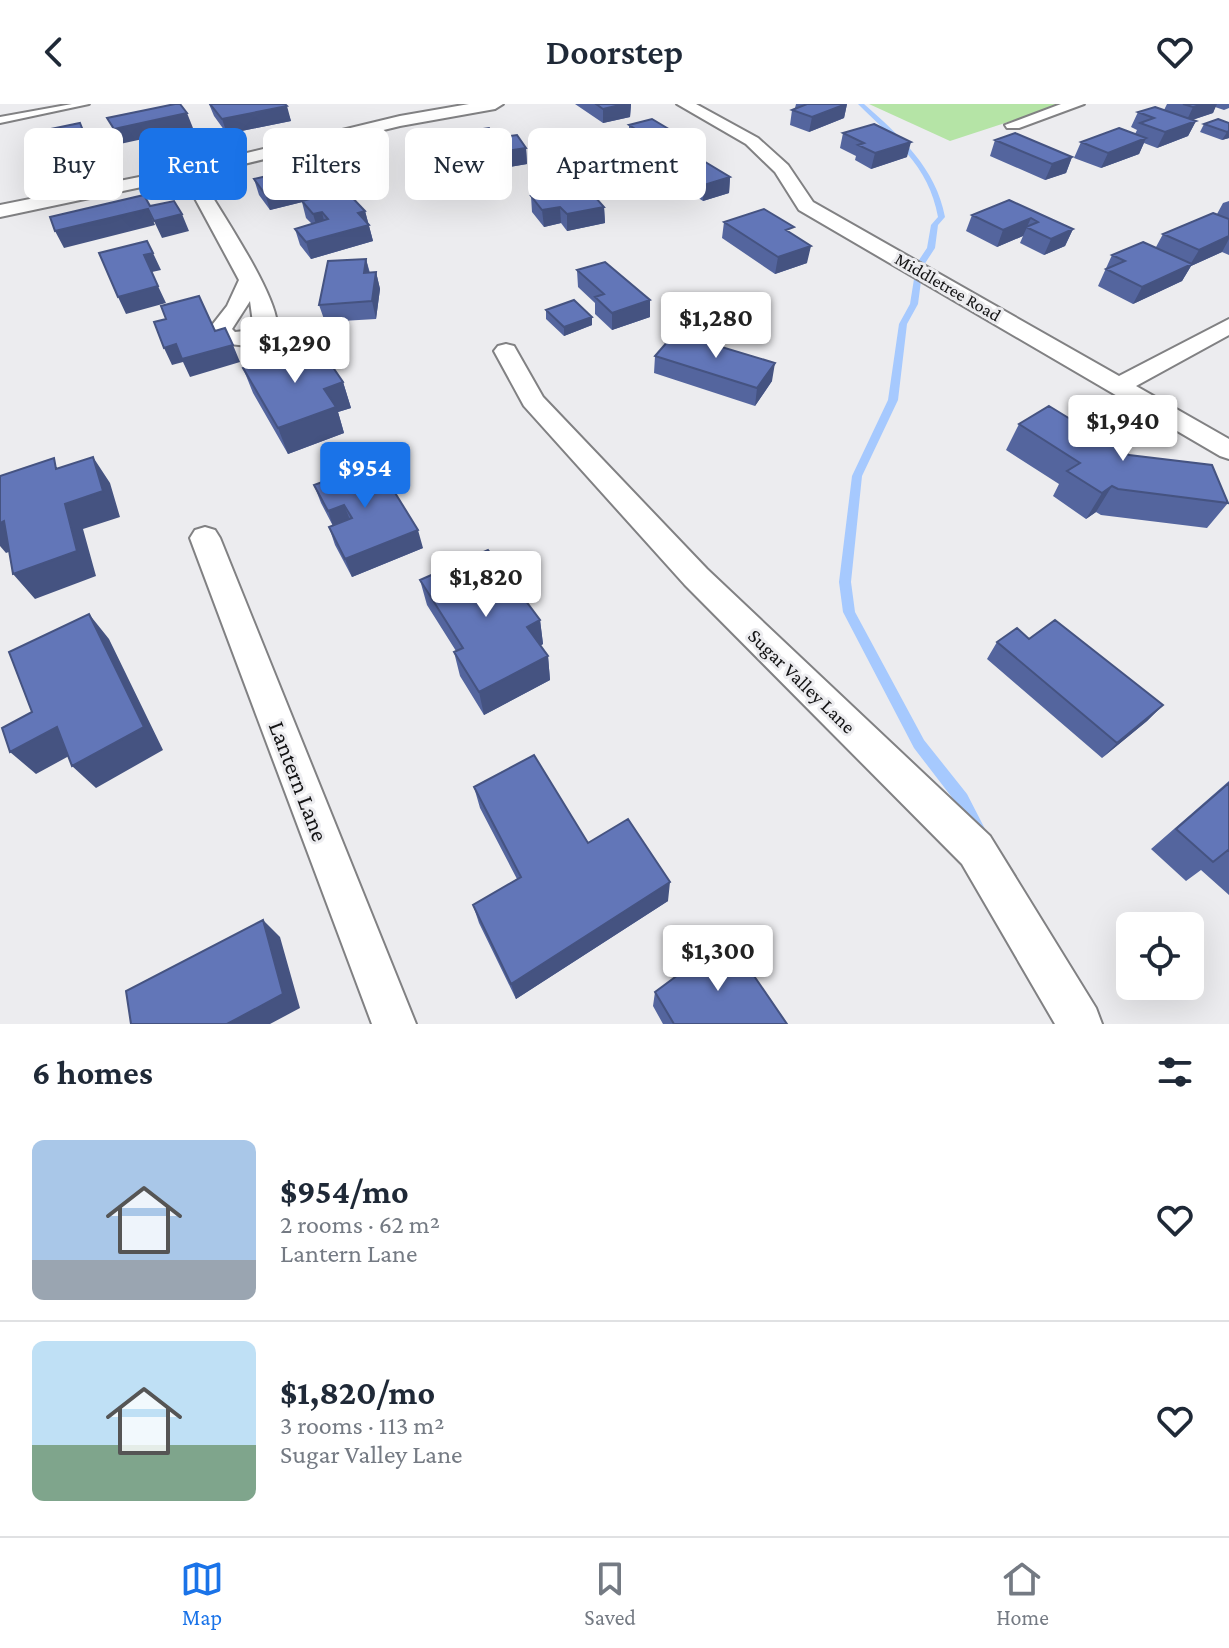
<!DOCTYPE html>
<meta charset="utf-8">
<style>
:root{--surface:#fff;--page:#f6f6f7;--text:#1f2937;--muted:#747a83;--line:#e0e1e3;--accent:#1a73e8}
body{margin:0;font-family:"Crimson Pro",serif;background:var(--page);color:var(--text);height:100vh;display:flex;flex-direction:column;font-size:30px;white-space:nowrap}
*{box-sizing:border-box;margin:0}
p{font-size:26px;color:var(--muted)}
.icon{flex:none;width:44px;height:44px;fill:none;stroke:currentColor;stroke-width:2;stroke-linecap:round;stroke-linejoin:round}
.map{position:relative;height:920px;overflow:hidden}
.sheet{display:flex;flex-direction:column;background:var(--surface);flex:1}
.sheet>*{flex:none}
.banner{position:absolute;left:24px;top:24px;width:800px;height:72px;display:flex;gap:16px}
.controls{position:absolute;left:1116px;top:808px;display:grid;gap:16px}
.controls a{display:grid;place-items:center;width:88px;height:88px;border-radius:12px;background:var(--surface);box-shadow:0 8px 32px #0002;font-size:40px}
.price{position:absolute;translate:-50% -68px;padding:0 18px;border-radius:8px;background:#fff;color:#222;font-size:26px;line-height:52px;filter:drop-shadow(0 2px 4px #0008)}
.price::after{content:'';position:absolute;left:50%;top:48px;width:24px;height:18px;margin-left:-12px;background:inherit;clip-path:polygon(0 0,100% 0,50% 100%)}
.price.on{background:var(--accent);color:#fff}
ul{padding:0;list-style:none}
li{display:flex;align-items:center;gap:24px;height:200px;padding:0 32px}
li+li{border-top:2px solid var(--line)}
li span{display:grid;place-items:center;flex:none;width:224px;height:160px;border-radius:12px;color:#555}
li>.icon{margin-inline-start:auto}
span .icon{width:96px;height:96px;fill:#fffc;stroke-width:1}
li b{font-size:34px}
h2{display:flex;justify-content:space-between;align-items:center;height:96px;padding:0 32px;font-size:34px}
.chip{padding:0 28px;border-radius:12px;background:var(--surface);box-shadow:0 8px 32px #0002;font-size:28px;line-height:72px}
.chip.on{background:var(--accent);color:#fff}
header{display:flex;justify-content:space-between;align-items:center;height:104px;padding:0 32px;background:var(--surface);font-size:36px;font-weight:600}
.dock{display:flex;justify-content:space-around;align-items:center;height:112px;border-top:2px solid var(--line);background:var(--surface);font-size:22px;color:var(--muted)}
.dock a{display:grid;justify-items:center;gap:4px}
.dock .on{color:var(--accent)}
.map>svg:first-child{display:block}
.green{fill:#b5e4a6}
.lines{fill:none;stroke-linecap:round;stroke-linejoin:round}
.stream{fill:#a6c9fe;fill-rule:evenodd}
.service-casing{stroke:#818183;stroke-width:4}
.minor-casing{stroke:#818183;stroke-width:4}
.service{fill:#fff;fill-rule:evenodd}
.minor{fill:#fff;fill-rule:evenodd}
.wall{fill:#54659e}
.shaded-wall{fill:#455381}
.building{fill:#6276b8;stroke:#455381;stroke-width:2}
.labels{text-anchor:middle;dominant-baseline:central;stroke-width:6;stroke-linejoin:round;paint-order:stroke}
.far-street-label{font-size:18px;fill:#131314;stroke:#ececef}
.street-label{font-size:20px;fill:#131314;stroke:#ececef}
.near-street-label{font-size:24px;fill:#131314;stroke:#ececef}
</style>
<header><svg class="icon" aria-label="back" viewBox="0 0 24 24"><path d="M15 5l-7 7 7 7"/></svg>Doorstep<svg class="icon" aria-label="heart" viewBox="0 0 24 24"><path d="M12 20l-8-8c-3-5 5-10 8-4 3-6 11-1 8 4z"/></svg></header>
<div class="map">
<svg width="1229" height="920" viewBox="0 0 1229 920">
<rect width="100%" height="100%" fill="#ececef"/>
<path class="green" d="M869,0H1063L950,37Z"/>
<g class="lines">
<path class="stream" d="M858,0H864C900,32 936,64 945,113L938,121L935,144L922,164L915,162L927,144L931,121L938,113C929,61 893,35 858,0Z
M914,175L921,177L918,200L907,220L898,296L862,372L851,478L855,508L924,636L967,690L984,723L986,728L984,733L979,735L974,733L957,700L914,644L843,508L839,478L852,372L888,296L899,220L910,200Z"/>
<g class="service-casing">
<path id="service" d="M72,0H89L0,19V13Z"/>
</g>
<g class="minor-casing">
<path id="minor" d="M469,0H503L495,5L400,22L199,71C219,105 273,184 277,219C278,226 275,230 271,236L248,242L220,239L209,225L227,202L239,176L184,74L0,113V101L189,63L400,12ZM250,197L254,226L235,228L232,225Z
M677,0H696L758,34L788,61L813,98L1119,272L1229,215V231L1136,282L1229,335V355L1220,352L799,106L775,68L746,40Z
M1061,0H1084L1019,24H1007L1005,21Z
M506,240L514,242L543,293L707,465L990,732L1096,904L1102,920H1055L962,760L685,481L524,302L494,247L498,242Z
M205,423L215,426L220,434L416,920H372L190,434L195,426Z"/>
</g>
<use href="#service" class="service"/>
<use href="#minor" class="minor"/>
</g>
<path class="wall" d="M209,0H285L291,17L227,30L214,12Z
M575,0H631L630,13L603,19Z
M796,0H847L844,14L809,28L790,21L792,6L795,4Z
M1167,0H1229V4L1224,6L1215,3L1213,9L1192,16L1196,17L1188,32L1157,44L1144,39L1139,50L1101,64L1074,54L1081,38L1135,30L1137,26L1131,23L1138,8L1164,6Z
M1229,19V34L1222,36L1200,28L1204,20Z
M629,21L681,49L658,55L629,36Z
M463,28L496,34L526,44L527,60L503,64L499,58L476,62L465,43Z
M843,29L907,53L871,65L855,56L856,52L840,44Z
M995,36L1072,53L1066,69L1045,76L990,52Z
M270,50L331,74L335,89L365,107L373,137L311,155L300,141L295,125L312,120L306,114L302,98L270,106L259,91L254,75L278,70L275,66Z
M671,60L730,73L729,89L703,97L670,76Z
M543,82L604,103L605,119L567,127L561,119L544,123L532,108L531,92L544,90Z
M1009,96L1073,125L1065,142L1044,151L1020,139L1023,132L997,143L966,127L972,111Z
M1229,97V151L1222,148L1191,162L1182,177L1133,200L1098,182L1112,151L1156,143L1163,130L1217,110L1223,99Z
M724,118L793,131L807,159L775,170L722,134Z
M366,155L370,169L376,168L380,185L376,215L325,218L319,201Z
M577,166L650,196V213L612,226L595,210V199L578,183Z
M546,206L592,213V221L564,232L546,215Z
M655,252L772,277L755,302L654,269Z
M243,264L343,278L351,304L338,308L344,329L288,350L253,289Z
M1019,320L1129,351L1228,399L1207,424L1101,411L1096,408L1086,415L1053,392L1059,380L1006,346Z
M314,381L423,444L352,473L335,441L329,423L333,422L321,399Z
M420,476L540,516L543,540L540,542L548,552L550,576L484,611L460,572L454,548L456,547L427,501Z
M1029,535L1163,601L1147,617L1102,654L987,555L997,538Z
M1229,677V791L1201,766L1186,777L1151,745Z
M474,683L588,739L668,797L516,895L479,819L473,801L517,775L480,704Z
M655,888L787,920H663L653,902Z"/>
<path class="shaded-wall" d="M624,0H631L630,13L603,19V5Z
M847,0L844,14L809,28L812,13Z
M1203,0H1217L1213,9L1186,18L1193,3Z
M287,2L291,17L227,30L222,15Z
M187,9L193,24L120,40L114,25Z
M1196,17L1188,32L1157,44L1165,28Z
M80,19L98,60L70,65L65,55L40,60L32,45Z
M1229,27V34L1222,36L1227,28Z
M682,33L681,49L658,55L659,40Z
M1146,34L1139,50L1101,64L1108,49Z
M911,38L907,53L871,65L875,49Z
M497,43L499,58L476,62L474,46Z
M526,44L527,60L503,64L501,48Z
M1072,53L1066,69L1045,76L1052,60Z
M730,73L729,89L703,97L704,81Z
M331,74L335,90L270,106L265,90Z
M560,103L561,119L544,123L542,106Z
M604,103L605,119L567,127V110Z
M148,105L155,121L64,144L55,127Z
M365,107L373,137L311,155L306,138L358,109Z
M322,108L326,125L318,127L313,110Z
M182,110L189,127L162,134L154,117Z
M1031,114L1023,132L997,143L1003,126Z
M1073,125L1065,142L1044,151L1051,135Z
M1229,132V135L1222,148L1191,162L1182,177L1133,200L1142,183L1190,161L1199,146Z
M811,142L807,159L775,170L778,153Z
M153,149L161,166L152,168L144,151Z
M366,155L370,172L364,169Z
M376,168L380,185L376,215L372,197Z
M158,182L166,199L126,210L118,193Z
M650,196V213L612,226V209Z
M592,213V221L564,232V223Z
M176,240L233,241L240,258L190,273L183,258L172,261L164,244Z
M775,259L772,277L755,302L757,284Z
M343,278L351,304L338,308L344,329L288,350L278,324L324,285Z
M93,353L110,379L120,413L83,425L96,472L35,495L13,470L65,400Z
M1112,382L1096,408L1086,415L1102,389Z
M344,401L351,418L334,425L328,407Z
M4,417L25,442L6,449L0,442V419Z
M418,426L423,444L352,473L345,455Z
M89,510L109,535L163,646L96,684L72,662Z
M540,516L543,540L530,547L527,523Z
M548,552L550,576L484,611L479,588Z
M1163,601L1147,617L1102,654L1117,639Z
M57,623L80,646L36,670L10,648Z
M670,778L668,797L516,895L511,880Z
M263,816L280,833L300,904L270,920H227Z"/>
<path class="building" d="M175,0H180L187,9L114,25L107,14Z
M210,0H285L287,2L222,15Z
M596,0H624L603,5Z
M807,0H846L812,13L792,6Z
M1183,0H1203L1193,3Z
M1155,3L1196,17L1165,28L1140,19L1154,14L1138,8Z
M652,15L682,33L659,40L629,21Z
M1218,15L1229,19V27L1227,28L1204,20Z
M80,19L90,44L62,50L58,40L32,45L29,33L48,30L46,26Z
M874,20L911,38L875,49L858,41L864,39L843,29Z
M489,24L496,34L517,31L526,44L501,48L497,43L474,46L463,28Z
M1119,24L1146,34L1108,49L1081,38Z
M1015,29L1072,53L1052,60L995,36Z
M303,42L331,74L265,90L254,75L284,68L270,50Z
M697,53L730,73L704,81L671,60Z
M579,75L604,103L567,110L560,103L542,106L531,92L549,89L543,82Z
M345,86L365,107L358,109L369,121L306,138L295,125L328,115L322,108L313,110L302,97Z
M144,91L150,102L174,97L182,110L154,117L148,105L55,127L50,113Z
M1009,96L1073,125L1051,135L1026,123L1038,118L1031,114L1003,126L972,111Z
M764,105L794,123L786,126L811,142L778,153L724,118Z
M1213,109L1229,115V132L1199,146L1163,130Z
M147,137L153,149L144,151L158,182L118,193L99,149Z
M1143,138L1192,160L1142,183L1106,165L1125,157L1112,151Z
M366,155L364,169L376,168L372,197L319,201L328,157Z
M605,158L650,196L612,209L595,193L604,190L577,166Z
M199,192L215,227L225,224L233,241L182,255L176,240L164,244L154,218L166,215L161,202Z
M574,196L592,213L564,223L546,206Z
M675,229L775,259L757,284L655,252Z
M317,240L343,278L324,285L336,303L278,324L243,264Z
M1049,302L1129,351L1212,361L1228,399L1118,385L1112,382L1102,389L1067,367L1080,359L1019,320Z
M93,353L103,387L65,400L77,447L13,470L4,417L0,419V372L54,354L56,365Z
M376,358L418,426L345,455L329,423L352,414L344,401L328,407L314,381Z
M488,446L540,516L527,523L548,552L479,588L454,548L463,544L420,476Z
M89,510L144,623L72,662L57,623L10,648L2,624L32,608L9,548Z
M1055,516L1163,601L1117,639L997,538L1017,524L1029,535Z
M534,651L588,739L628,715L670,778L511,880L473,801L521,773L474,683Z
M1229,679V747L1228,746L1213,758L1176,725Z
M263,816L283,890L227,920H131L126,887Z
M728,834L787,920H674L655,888Z"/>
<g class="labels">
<g class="far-street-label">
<text transform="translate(948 183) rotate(30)">Middletree Road</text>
</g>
<g class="street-label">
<text transform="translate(802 577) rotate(44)">Sugar Valley Lane</text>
</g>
<g class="near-street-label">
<text transform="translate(299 677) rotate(69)">Lantern Lane</text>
</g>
</g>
</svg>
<div class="controls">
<a><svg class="icon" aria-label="locate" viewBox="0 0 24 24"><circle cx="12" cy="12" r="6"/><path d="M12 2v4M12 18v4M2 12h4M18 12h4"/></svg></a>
</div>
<b class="price" style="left:716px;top:256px">$1,280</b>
<b class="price" style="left:295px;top:281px">$1,290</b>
<b class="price" style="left:1123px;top:359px">$1,940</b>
<b class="price on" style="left:365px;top:406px">$954</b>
<b class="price" style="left:486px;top:515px">$1,820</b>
<b class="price" style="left:718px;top:889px">$1,300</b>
<div class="banner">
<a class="chip">Buy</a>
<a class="chip on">Rent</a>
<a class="chip">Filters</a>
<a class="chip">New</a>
<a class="chip">Apartment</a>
</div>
</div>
<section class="sheet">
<h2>6 homes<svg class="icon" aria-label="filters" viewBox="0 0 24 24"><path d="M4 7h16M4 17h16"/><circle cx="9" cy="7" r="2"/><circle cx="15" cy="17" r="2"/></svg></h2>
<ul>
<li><span style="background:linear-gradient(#a9c7e8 75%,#9aa5b1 0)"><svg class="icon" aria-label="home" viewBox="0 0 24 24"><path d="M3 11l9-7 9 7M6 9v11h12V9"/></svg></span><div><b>$954/mo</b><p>2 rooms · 62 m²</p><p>Lantern Lane</p></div><svg class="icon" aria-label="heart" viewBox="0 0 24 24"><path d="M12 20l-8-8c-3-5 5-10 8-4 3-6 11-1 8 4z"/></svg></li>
<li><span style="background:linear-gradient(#bfe0f5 65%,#7fa58c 0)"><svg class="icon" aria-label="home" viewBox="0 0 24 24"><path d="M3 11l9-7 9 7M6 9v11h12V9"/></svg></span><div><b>$1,820/mo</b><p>3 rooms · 113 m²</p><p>Sugar Valley Lane</p></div><svg class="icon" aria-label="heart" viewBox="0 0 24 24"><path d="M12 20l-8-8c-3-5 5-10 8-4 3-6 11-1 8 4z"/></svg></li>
</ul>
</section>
<nav class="dock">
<a class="on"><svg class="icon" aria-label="map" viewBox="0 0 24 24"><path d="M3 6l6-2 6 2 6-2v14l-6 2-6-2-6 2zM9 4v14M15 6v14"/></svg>Map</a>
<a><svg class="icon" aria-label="saved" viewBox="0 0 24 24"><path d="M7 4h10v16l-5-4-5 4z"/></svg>Saved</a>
<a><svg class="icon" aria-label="home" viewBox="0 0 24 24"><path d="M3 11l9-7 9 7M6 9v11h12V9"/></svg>Home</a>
</nav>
